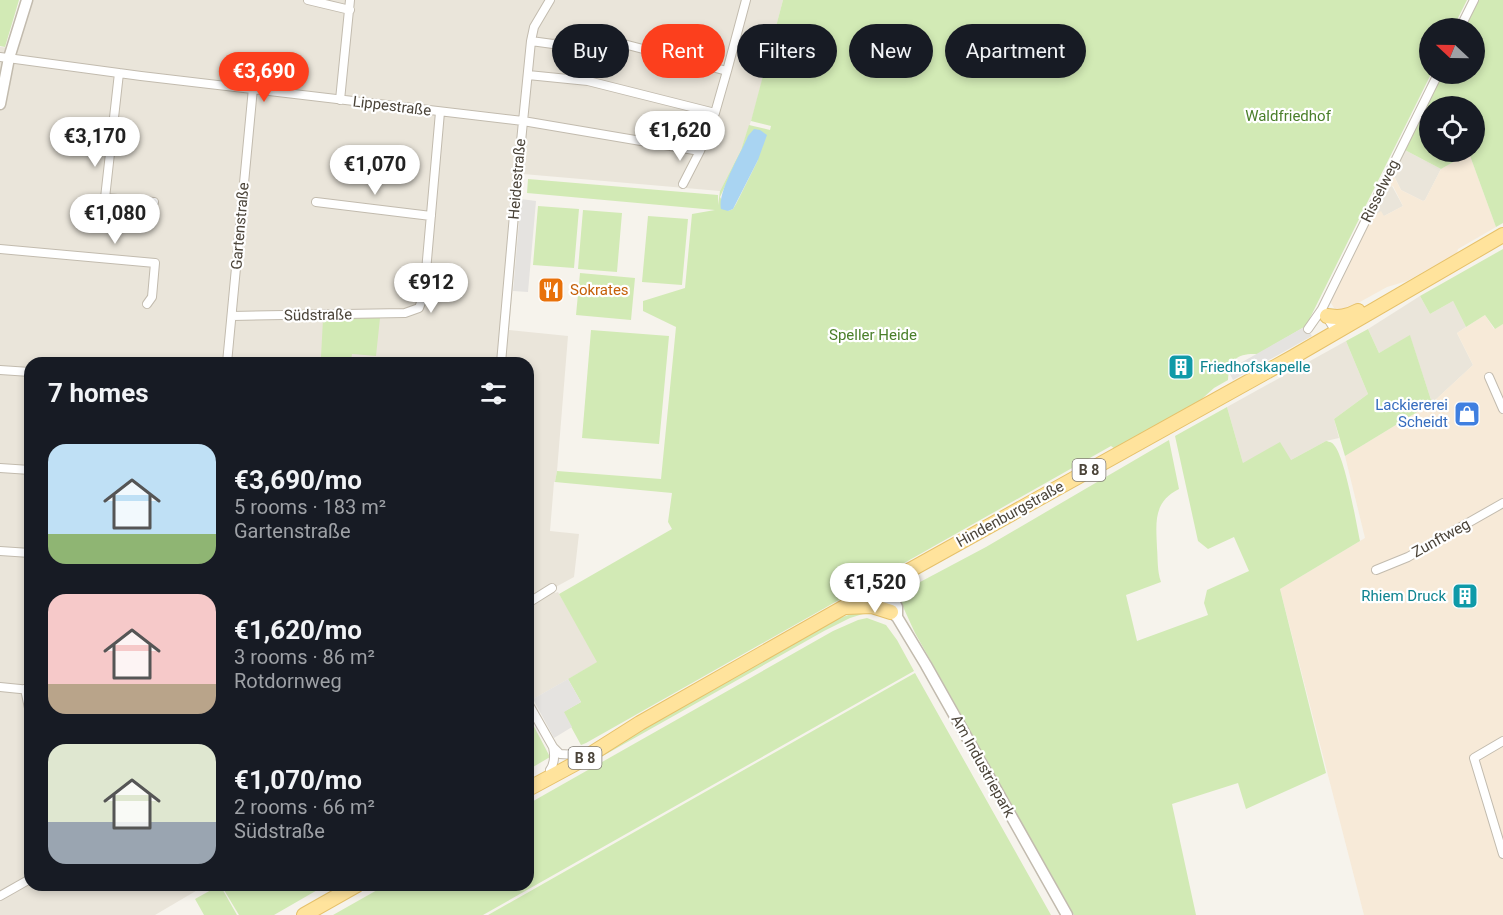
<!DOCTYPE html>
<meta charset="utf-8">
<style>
:root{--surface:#171b24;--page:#242831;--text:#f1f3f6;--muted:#9ea1a6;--accent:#fc3f1d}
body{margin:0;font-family:Roboto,sans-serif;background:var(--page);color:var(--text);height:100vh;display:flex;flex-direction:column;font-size:22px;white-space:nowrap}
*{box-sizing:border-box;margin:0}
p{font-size:20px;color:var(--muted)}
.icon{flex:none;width:33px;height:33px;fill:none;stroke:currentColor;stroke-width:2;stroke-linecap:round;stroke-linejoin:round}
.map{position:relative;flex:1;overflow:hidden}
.panel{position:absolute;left:24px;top:357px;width:510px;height:534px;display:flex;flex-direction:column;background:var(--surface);border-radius:18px;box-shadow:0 3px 9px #0003}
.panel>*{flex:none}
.guide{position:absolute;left:552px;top:24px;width:570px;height:54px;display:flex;gap:12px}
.needle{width:39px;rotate:292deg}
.tools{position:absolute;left:1419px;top:18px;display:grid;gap:12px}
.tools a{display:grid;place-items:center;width:66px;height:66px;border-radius:50%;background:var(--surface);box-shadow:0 3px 9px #0003;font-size:30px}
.price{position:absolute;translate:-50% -51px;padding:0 14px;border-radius:21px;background:#fff;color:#222;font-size:20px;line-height:39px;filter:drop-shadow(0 2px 3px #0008)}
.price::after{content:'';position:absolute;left:50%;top:36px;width:18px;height:14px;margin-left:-9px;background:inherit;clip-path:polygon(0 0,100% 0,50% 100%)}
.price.current{background:var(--accent);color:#fff}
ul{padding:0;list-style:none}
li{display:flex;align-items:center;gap:18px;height:150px;padding:0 24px}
li span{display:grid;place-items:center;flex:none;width:168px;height:120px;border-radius:18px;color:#555}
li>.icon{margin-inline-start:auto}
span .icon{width:72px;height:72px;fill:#fffc;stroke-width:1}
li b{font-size:26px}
h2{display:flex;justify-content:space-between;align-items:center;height:72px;padding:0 24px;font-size:26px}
.chip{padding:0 21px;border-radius:27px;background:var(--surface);box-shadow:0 3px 9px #0003;font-size:21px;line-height:54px}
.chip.current{background:var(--accent);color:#fff}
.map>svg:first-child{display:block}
.residential{fill:#eae5da}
.commercial{fill:#f7ead8}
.green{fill:#d2eab5;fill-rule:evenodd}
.parking{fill:#e5e3e0}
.water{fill:#a9d4f2}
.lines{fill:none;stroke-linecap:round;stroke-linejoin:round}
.minor-casing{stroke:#c2bbae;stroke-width:10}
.tertiary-casing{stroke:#c2bbae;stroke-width:13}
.primary-casing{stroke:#e6c16a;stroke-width:16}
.minor{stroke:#fff;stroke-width:8}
.tertiary{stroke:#fff;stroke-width:10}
.primary{stroke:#ffe39c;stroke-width:14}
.labels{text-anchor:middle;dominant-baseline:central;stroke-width:4.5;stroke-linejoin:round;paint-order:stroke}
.shield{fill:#fff;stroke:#817c74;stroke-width:1.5}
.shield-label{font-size:14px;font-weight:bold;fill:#4b4439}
.street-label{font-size:15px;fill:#4b4439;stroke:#fff}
.park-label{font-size:15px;fill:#4a7f2a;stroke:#fff}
.food-label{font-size:15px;fill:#c56008;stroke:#fff;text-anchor:start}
.culture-label{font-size:15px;fill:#0d838f;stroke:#fff;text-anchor:start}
.shop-label{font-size:15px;fill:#366cbe;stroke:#fff;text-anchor:end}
</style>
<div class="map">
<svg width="1503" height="915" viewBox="0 0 1503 915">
<rect width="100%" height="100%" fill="#f6f3ec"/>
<path class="residential" d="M27,0H783L753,115L741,150L720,191L523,174L509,330L568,336L557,471L555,482H554L550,531L579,534L574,577L552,589L555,593L558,592L598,662L528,702V363H30V885H206L155,915H0V47L12,48Z
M1403,149L1441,169L1425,200L1423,201L1401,190L1392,172Z
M1392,186L1403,206L1384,216L1369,219L1384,188Z
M1420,296L1430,314L1453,301L1466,327L1457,333L1473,365L1432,403L1410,336L1379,353L1368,329Z
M1346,341L1368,394L1334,419L1339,438L1326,441L1291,460L1243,463L1227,407Z"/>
<path class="commercial" d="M1469,153L1496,227L1458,249L1457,253L1407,281L1387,287L1340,313L1336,311L1331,303L1333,294L1369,219L1381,211L1384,216L1403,206L1393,186L1384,188L1392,172L1401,190L1423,201L1425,200L1441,169Z
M1485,315L1494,329L1503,324V915H1364L1280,589L1365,538L1345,456L1432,403L1473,365L1457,333Z"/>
<path class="green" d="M0,0H19L5,47L0,46Z
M783,0H1467L1453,28H1430V74H1431L1306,326L1258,354C1238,353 1229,359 1228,380L1214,388L1194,406L1115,449L1111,446L586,743L581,745L563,712L581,702L568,679L597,662L559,594L672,529L668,522L672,493L555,482L557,471L661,479L676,327L643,311V301L685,288L692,214L715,210L527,193L528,179L718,195V205L720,191L741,150L749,125L770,130L771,126L751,121ZM738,159L758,160L736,204L733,209L728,211L720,197Z
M1476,0H1503V223L1496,227L1469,153L1441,169L1403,149L1440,74H1474V28H1462ZM1430,106H1474V152H1430Z
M538,206L579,209L574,268L533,265Z
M583,210L622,213L617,272L578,269Z
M648,216L688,219L682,285L642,282Z
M1503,249V324L1495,329L1485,315L1466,327L1453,301L1430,314L1420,296Z
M580,273L635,278L631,320L576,315Z
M380,318L376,356L352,354L351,361L321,357L323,319Z
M1368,329L1379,353L1410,335L1432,403L1345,456L1334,419L1368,394L1346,341Z
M591,330L669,336L659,444L582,438Z
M1227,407L1243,463L1280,442L1291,460L1326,441C1330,442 1332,442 1334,445C1345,457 1356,522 1360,541L1280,589L1326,773L1246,809L1238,783L1172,804L1196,915H1074L915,633L899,598L898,591L905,590L986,547L1169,440L1179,489C1153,502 1156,522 1157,548C1158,559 1157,571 1161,582L1126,595L1137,641L1208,615L1204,603L1207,590L1249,571L1234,537L1208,549L1198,541L1175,436Z
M857,612L866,613L850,618L824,631L585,766L583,762L834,620Z
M867,618L886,625L897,640L914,671L483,915H333L386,885H528V804L833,631L858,620Z
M915,673L1051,915H488L899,682Z
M528,715L550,757L528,770Z
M220,885L237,915H204L195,899Z
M232,885H326L274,915H239L224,890Z"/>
<path class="parking" d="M521,199L536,201L528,292L513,291Z
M1306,326L1312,336L1233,380L1228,370Z
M568,679L581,702L564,712L572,727L554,738L533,699Z"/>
<path class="water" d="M754,129L760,130L767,135L758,160L733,209L728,211L721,209C717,193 741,153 748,136Z"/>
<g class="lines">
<g class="minor-casing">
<path id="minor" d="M308,0L350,10
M1460,28L1474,0
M0,57L141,76L523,121L700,151L715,113L727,71L597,37L553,44L531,41
M727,71L746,0
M119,73L105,198L154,202
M528,75L588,81L715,113
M340,100L350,0
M683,184L700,151
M316,202L431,216
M0,249L155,263L152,297L147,304
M1322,309L1438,74
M232,316L405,313L419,308L424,294L440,112
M1308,329L1322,309L1336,332
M227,363L253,88
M501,363L516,192L531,41L534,27L550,0
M0,370L30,372
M1489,377L1503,409
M0,468L30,470
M0,551L30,553
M1376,570L1408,557L1503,503
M528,603L552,588
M0,687L30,690
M25,689L30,713
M528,703L553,747L560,754L576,755
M1503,741L1474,758L1503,854
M550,770C555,763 555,756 553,747
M0,896L30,879"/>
</g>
<g class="tertiary-casing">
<path id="tertiary" d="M0,104L9,58L27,0
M885,584L897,607V617
M876,589L891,612L897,617L926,665L1067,915"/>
</g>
<g class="primary-casing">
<path id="primary" d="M1327,316C1339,318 1347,317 1358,311
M846,607L872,606L891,612
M528,789L580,761L640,723L876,589L1293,357L1503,235
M304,915L357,885"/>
</g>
<use href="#minor" class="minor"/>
<use href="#tertiary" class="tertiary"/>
<use href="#primary" class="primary"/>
</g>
<defs>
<g id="restaurant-square" transform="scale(1.35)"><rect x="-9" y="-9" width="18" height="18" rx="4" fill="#e8710a" stroke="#fff"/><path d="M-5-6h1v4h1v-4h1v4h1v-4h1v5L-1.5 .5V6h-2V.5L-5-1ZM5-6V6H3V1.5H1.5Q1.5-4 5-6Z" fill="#fff"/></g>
<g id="building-square" transform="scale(1.35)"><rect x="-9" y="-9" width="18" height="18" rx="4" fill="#0f9aa8" stroke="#fff"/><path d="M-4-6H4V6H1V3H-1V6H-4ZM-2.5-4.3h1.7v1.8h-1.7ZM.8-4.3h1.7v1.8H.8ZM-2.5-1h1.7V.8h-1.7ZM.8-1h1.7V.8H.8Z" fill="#fff"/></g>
<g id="shop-square" transform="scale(1.35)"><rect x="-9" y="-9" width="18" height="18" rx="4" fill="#3f7fe0" stroke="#fff"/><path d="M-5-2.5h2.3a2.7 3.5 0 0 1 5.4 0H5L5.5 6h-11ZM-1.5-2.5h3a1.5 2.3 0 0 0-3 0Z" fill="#fff"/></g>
</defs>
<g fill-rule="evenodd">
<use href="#restaurant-square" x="551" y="290"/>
<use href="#building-square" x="1181" y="367"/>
<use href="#shop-square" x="1467" y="414"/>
<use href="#building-square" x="1465" y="596"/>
</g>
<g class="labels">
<g class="shield">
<rect x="1072.5" y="459" width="33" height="22" rx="4.5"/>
<rect x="568.5" y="747" width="33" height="22" rx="4.5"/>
</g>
<g class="shield-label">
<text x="1089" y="470">B 8</text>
<text x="585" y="758">B 8</text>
</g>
<g class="street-label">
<text transform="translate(392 106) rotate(7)">Lippestraße</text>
<text transform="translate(517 179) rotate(-85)">Heidestraße</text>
<text transform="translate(1380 191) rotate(-64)">Risselweg</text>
<text transform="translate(240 226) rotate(-85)">Gartenstraße</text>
<text transform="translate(318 315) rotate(-1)">Südstraße</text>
<text transform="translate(1010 514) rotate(-29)">Hindenburgstraße</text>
<text transform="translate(1441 538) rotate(-29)">Zunftweg</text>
<text transform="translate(983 766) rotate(61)">Am Industriepark</text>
</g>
<g class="park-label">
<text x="1288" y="116">Waldfriedhof</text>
<text x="873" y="335">Speller Heide</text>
</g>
<g class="food-label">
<text x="570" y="290">Sokrates</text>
</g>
<g class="culture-label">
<text x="1200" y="367">Friedhofskapelle</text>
<text x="1446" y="596" text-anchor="end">Rhiem Druck</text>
</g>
<g class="shop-label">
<text x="1448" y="405">Lackiererei<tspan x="1448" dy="17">Scheidt</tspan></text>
</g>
</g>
</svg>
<div class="tools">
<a><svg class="needle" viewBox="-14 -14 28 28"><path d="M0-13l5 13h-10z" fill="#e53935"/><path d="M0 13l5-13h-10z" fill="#9ea1a6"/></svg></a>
<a><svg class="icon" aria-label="locate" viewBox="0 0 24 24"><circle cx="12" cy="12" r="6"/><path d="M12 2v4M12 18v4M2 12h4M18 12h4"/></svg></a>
</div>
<b class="price current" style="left:264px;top:103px">€3,690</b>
<b class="price" style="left:680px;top:162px">€1,620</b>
<b class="price" style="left:95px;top:168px">€3,170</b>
<b class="price" style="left:375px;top:196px">€1,070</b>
<b class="price" style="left:115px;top:245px">€1,080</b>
<b class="price" style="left:431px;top:314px">€912</b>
<b class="price" style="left:875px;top:614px">€1,520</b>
<div class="guide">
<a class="chip">Buy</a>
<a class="chip current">Rent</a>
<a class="chip">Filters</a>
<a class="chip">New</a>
<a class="chip">Apartment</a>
</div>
<section class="panel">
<h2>7 homes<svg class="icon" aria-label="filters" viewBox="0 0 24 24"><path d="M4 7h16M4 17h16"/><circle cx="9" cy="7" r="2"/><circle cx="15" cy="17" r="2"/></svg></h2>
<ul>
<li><span style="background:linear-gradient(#bfe0f5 75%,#8fb573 0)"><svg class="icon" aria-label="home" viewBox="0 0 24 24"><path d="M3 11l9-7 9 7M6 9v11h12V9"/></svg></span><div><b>€3,690/mo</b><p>5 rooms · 183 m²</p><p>Gartenstraße</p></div></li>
<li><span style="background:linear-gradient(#f6c9c9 75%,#b9a48a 0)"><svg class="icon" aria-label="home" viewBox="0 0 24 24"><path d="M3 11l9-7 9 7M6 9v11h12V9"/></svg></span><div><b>€1,620/mo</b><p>3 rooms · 86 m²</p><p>Rotdornweg</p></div></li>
<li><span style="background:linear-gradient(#dfe7d0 65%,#9aa5b1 0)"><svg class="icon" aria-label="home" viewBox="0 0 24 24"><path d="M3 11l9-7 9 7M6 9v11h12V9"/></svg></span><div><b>€1,070/mo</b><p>2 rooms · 66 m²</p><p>Südstraße</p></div></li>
</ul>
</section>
</div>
